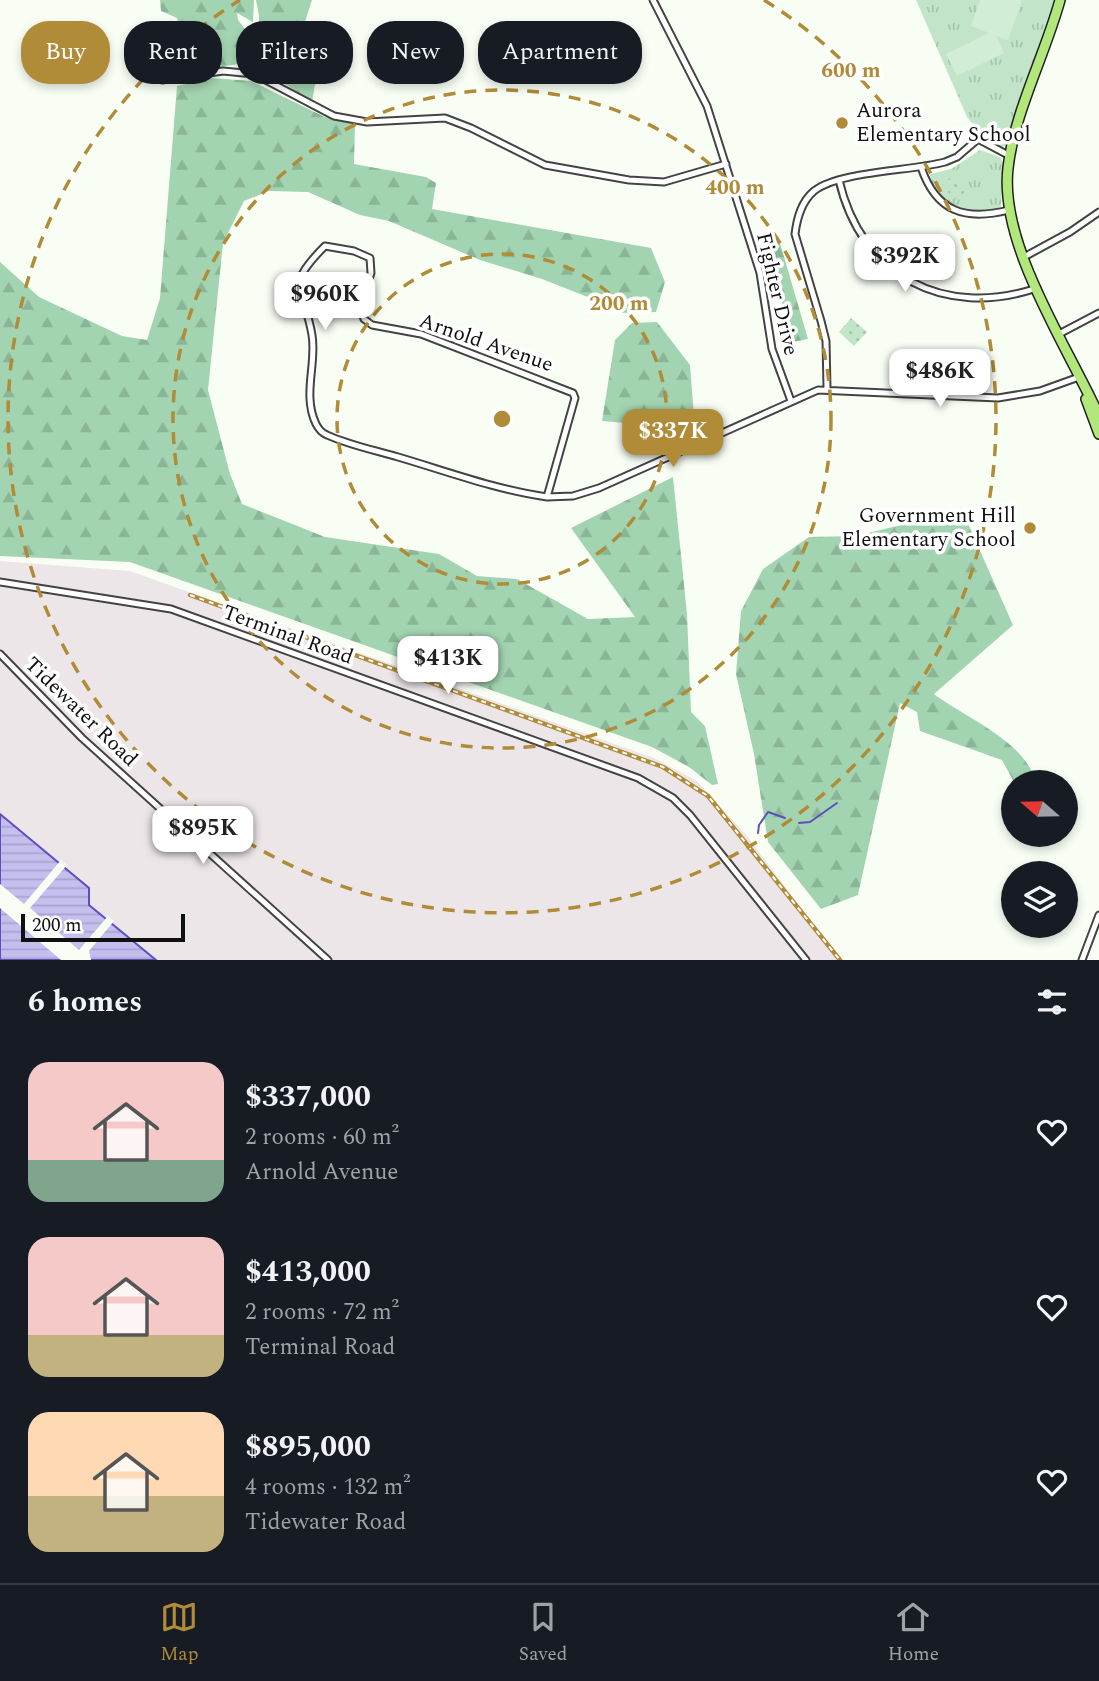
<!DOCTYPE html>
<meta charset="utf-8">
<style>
:root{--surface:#171b24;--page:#242831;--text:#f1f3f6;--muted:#9ea1a6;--line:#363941;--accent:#b08b38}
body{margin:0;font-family:Spectral,serif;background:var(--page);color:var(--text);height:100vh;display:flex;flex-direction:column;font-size:26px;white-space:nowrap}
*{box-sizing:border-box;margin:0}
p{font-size:23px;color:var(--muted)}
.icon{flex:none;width:38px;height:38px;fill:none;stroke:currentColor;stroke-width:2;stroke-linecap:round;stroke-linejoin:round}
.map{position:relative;height:960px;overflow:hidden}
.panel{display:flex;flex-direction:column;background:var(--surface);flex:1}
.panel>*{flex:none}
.banner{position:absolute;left:21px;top:21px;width:700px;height:63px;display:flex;gap:14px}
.needle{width:46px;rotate:290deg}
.buttons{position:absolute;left:1001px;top:770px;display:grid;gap:14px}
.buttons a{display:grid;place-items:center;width:77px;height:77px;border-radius:50%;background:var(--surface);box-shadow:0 4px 10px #0003;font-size:35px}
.scale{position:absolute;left:21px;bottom:18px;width:164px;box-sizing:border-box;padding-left:7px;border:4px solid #101010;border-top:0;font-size:19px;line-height:24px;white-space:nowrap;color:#101010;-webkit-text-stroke:5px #fff;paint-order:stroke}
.price{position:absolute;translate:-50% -60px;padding:0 16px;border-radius:14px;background:#fff;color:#222;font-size:23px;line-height:46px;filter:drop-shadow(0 2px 4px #0008)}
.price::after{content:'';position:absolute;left:50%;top:42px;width:21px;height:16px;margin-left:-10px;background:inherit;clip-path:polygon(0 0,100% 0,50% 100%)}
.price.current{background:var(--accent);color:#fff}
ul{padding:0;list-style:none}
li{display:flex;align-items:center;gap:21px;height:175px;padding:0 28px}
li span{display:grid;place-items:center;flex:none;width:196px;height:140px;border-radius:21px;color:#555}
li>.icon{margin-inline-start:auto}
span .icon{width:84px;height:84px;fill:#fffc;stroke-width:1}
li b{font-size:30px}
h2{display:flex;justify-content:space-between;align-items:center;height:84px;padding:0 28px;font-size:30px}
.tag{padding:0 24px;border-radius:28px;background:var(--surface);box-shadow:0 4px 10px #0003;font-size:24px;line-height:63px}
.tag.current{background:var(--accent);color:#fff}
.tabs{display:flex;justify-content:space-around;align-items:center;height:98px;border-top:2px solid var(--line);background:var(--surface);font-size:19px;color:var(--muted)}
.tabs a{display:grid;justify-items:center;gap:4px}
.tabs .current{color:var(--accent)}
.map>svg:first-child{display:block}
.industrial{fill:#ede6e9}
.grass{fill:url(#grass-tufts)}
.forest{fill:url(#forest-firs)}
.park{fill:url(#park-dots)}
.pitch{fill:#d2edd5}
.water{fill:url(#water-rules);stroke:#5e4fbe;stroke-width:2}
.pier{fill:#f9fef5}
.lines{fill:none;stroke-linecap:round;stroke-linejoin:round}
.stream{stroke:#5e4fbe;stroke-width:2}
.street-casing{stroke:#434343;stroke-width:9}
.primary-casing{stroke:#212121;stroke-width:12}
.street{stroke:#fff;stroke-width:5}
.primary{stroke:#b2e87b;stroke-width:9}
.rail-casing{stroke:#b08b38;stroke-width:4.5}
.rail{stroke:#fff;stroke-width:2;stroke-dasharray:5;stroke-linecap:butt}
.ring{fill:none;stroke:#b08b38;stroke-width:3.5;stroke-dasharray:12 9}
.poi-dot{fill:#b08b38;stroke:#fff;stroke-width:2.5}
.labels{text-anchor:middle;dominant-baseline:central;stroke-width:7;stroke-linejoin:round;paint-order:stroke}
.poi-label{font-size:21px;fill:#101010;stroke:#fff;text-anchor:start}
.street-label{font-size:21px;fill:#101010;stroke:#fff}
.centre{fill:#b08b38;stroke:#fff;stroke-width:3.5}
.ring-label{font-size:21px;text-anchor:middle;font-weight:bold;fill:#b08b38;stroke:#fff;stroke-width:7;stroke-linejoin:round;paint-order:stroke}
</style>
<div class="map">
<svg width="1099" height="960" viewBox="0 0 1099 960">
<defs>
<pattern id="grass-tufts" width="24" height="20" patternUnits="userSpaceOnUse" patternTransform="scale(1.75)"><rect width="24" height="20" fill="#c2e5c9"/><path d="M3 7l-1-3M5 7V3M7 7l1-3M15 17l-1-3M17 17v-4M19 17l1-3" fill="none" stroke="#a6c3ac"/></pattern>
<pattern id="forest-firs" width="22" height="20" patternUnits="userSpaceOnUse" patternTransform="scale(1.75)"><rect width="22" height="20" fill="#a3d4b1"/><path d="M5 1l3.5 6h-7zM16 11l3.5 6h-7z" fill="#8bb597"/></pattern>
<pattern id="park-dots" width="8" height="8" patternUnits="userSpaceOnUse" patternTransform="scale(1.75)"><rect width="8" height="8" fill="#c2e5c9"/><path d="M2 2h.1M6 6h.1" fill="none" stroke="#a6c3ac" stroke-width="1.8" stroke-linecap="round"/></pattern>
<pattern id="water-rules" width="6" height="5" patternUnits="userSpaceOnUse" patternTransform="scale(1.75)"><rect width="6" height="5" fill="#c5bfef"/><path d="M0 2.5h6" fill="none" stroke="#a8a3cc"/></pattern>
</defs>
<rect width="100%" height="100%" fill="#f9fef5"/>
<path class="industrial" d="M0,561L130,571L654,758L697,781L748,837L840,960H156L89,905V888L0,814Z"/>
<path class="grass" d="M1054,0L1006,145L1002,147L981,135L967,117L916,0Z
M980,150L1000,157L1003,163L1001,207C977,217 931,206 930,174L951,169Z"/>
<path class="forest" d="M160,0H254L253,22L237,13L238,20L256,43L257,60L248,67L239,64L193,71L188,68L177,18L161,11Z
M256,0H312L302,31L287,50L317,73L312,102L276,78L260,64L259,16Z
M212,78L251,81L325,117L355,124L354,164L426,177L436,183L432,209L651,248L665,282L656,312L617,313L613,307L542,279L480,260L389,221L360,215L308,192L269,191L244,201L223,243L208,390L230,474L242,504L325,537L439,554L477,576L517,579L588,619L635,617L571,528L673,477L687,614L691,712L705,726L718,784L712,785L689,767L652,747L130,562L0,556V262L39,297L122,336L147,340L160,298L177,86Z
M778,236L808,339L793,342L770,260L761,242Z
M657,322L690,365L695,429L602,421L615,340L632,323Z
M961,508L1013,625L934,694C967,719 1024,740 1036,782H1014L1002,760L920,731L917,712L900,703L858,895L821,909L768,842L754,754L736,674L741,611L763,569L809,537L855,536L914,522H947Z"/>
<path class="park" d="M957,173L969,190L954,200L942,184Z
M851,318L867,332L854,346L839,332Z"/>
<path class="pitch" d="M980,0H1022L1008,40L996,36L1004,53L957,76L946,54L989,33L971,26Z
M984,356L989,372L961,380L957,364Z"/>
<path class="water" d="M0,814L89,888V905L156,960H0Z"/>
<path class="pier" d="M61,860L67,865L30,908L79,950L108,916L114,921L89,951L91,960H61L0,908V884L24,904Z"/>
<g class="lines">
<path class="stream" d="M799,823L810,822L837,803
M758,833L759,825L768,812L785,818"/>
<g class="street-casing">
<path id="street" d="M653,0L707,106L760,273L772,349L791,401
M162,80L223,71L254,74L334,116L367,122L445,118L471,128L545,165L629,180L664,182L726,164
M921,167C936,212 965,221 1009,210
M839,180C861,276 944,319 1037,288
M325,246L354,251L370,258L371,273L360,308L364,319L372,325L421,334L573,393L575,398L547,497C497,490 446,471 398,457C374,450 349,445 327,435C322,433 318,428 316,424C302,395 317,363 312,335C304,286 282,289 325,246Z
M1024,257L1070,232L1099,212
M1059,334L1099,313
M827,388L826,341L821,321L795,234C797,218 801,202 814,191C839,171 912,171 945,162L957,157L978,139L1010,156
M547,497L573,496L599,488L818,390L998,398L1040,391L1079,377
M0,582L171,609L638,778L673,798L690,815L806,960
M0,654L82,738L328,960
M1082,960L1099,915"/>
</g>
<g class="primary-casing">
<path id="primary" d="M1060,0C1045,55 1014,113 1008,168C999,245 1068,347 1099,416
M1086,399L1099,434"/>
</g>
<use href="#street" class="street"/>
<use href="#primary" class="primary"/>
<g class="rail-casing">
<path id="rail" d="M190,595L663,767L708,796L840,960"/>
</g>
<use href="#rail" class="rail"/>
</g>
<g class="ring">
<circle cx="502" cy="419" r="165"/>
<circle cx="502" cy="419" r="329"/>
<path d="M764 0A494 494 0 1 1 240 0"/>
</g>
<g class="poi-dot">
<circle cx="842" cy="123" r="7"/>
<circle cx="1030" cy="528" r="7"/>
</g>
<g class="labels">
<g class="poi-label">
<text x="856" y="111">Aurora<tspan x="856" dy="24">Elementary School</tspan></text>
<text x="1016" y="516" text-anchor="end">Government Hill<tspan x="1016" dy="24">Elementary School</tspan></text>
</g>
<g class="street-label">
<text transform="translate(777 294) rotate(77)">Fighter Drive</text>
<text transform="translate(486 343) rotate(19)">Arnold Avenue</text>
<text transform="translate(288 635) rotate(20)">Terminal Road</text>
<text transform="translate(81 712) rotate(44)">Tidewater Road</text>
</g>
</g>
<circle cx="502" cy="419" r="10" class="centre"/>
<g class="ring-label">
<text x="851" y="77">600 m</text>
<text x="735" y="194">400 m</text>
<text x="619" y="310">200 m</text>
</g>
</svg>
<div class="buttons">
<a><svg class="needle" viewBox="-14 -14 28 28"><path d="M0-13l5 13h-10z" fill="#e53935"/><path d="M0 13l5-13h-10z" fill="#9ea1a6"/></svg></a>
<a><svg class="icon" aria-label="layers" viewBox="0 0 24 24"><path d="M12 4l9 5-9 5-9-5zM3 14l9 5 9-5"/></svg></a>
</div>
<div class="scale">200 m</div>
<b class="price" style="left:905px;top:294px">$392K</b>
<b class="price" style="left:325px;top:332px">$960K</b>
<b class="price" style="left:940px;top:409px">$486K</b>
<b class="price current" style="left:673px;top:469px">$337K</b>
<b class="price" style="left:448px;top:696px">$413K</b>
<b class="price" style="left:203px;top:866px">$895K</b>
<div class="banner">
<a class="tag current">Buy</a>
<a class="tag">Rent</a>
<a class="tag">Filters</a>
<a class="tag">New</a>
<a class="tag">Apartment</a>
</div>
</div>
<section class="panel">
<h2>6 homes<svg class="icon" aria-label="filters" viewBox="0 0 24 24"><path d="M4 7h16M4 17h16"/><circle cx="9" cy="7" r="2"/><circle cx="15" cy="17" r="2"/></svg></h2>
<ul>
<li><span style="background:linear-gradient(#f6c9c9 70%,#7fa58c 0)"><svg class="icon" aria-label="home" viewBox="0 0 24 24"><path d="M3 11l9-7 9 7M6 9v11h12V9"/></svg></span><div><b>$337,000</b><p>2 rooms · 60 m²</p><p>Arnold Avenue</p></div><svg class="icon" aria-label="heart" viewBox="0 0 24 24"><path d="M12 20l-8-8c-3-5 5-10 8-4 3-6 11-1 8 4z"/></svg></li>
<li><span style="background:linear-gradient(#f6c9c9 70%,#c2b280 0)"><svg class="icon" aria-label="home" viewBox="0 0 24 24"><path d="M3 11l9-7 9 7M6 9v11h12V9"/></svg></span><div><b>$413,000</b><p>2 rooms · 72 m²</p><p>Terminal Road</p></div><svg class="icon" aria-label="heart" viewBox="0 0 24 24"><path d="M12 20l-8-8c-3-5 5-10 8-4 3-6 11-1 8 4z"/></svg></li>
<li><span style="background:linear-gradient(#ffd9b3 60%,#c2b280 0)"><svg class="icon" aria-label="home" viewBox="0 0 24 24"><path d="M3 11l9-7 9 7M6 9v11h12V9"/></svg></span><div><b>$895,000</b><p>4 rooms · 132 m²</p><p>Tidewater Road</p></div><svg class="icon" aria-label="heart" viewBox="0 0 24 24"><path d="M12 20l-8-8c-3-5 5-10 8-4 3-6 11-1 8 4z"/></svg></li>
</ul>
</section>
<nav class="tabs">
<a class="current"><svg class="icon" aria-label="map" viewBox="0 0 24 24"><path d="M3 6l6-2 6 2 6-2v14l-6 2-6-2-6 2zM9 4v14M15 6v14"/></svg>Map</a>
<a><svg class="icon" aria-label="saved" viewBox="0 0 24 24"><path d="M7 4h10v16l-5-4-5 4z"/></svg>Saved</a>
<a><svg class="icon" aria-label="home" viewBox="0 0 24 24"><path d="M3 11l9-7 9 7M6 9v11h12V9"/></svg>Home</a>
</nav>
